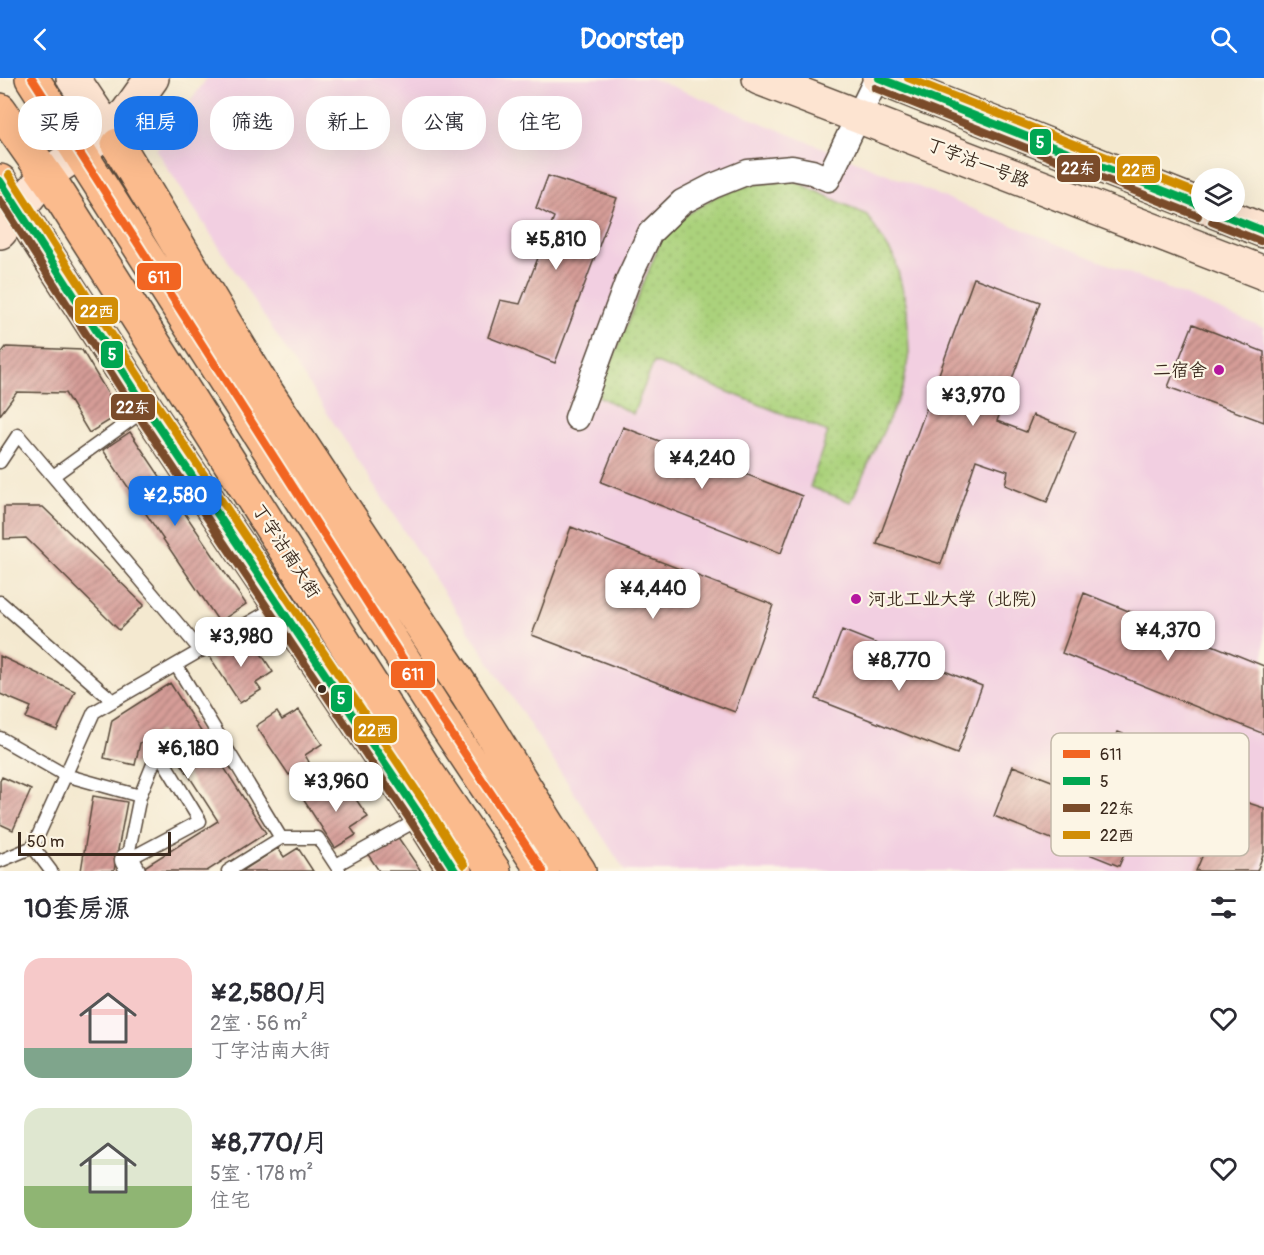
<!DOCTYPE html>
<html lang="zh">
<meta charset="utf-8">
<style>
:root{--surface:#fff;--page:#f2f2f3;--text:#2b2b33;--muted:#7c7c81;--accent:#1a73e8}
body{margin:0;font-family:Pangolin,"LXGW WenKai TC",sans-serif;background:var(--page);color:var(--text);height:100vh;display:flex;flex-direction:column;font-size:22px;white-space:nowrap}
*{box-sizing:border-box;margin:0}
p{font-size:20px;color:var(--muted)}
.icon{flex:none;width:33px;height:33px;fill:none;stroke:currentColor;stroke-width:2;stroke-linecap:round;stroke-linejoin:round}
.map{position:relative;height:793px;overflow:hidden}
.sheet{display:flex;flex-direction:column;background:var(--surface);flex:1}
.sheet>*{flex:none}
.hud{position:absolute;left:18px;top:18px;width:600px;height:54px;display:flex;gap:12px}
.buttons{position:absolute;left:1191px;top:90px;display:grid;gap:12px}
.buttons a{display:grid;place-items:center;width:54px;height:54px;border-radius:50%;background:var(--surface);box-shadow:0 6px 24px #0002;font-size:30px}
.scale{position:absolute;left:18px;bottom:15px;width:153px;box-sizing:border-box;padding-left:6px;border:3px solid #3b2a1e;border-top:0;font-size:16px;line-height:21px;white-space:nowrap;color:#3b2a1e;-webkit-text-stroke:4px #fcf5e5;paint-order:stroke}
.price{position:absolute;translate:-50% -51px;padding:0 14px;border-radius:12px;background:#fff;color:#222;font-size:20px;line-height:39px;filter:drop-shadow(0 2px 3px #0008)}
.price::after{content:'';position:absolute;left:50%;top:36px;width:18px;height:14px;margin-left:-9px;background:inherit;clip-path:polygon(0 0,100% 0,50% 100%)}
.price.active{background:var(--accent);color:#fff}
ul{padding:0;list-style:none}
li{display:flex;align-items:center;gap:18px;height:150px;padding:0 24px}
li span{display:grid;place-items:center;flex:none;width:168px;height:120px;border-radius:18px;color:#555}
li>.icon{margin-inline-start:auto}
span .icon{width:72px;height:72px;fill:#fffc;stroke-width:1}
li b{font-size:26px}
h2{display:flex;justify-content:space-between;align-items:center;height:72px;padding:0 24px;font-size:26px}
.pill{padding:0 21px;border-radius:24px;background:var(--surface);box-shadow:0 6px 24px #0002;font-size:21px;line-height:54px}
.pill.active{background:var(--accent);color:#fff}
header{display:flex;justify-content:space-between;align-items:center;height:78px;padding:0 24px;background:var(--accent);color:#fff;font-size:27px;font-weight:800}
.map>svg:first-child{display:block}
.built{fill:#f2cfe1}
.grass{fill:url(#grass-dots);stroke:#737e4d;stroke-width:1.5}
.building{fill:url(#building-hatch)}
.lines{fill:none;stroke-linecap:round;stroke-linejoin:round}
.lane-casing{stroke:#574739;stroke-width:15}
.street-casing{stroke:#574739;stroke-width:27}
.secondary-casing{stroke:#574739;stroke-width:36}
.primary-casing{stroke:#574739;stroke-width:36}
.lane{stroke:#fff;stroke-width:12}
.street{stroke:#fff;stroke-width:24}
.secondary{stroke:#fde4d1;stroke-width:33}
.primary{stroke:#fbbb8d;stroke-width:33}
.bus-1-casing{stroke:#fcf5e5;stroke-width:12}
.bus-2-casing{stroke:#fcf5e5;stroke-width:12}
.bus-3-casing{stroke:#fcf5e5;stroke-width:12}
.bus-4-casing{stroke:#fcf5e5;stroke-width:12}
.bus-1{stroke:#f26522;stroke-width:8}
.bus-2{stroke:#00a651;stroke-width:8}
.bus-3{stroke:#7a4b2a;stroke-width:8}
.bus-4{stroke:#d18d06;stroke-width:8}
.poi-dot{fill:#b5179e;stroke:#fcf5e5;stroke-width:2}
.bus-dot{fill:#3b2a1e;stroke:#fcf5e5;stroke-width:2}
.labels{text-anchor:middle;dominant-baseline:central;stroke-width:4.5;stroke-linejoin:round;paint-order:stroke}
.street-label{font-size:18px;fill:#3b2a1e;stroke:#fcf5e5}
.poi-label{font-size:18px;fill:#3b2a1e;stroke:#fcf5e5;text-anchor:end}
.key{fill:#fcf5e5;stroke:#c2b8a9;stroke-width:1.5}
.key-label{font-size:16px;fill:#3b2a1e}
.line-badge{stroke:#fcf5e5;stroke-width:2}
.badge-label{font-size:16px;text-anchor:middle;font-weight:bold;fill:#fff}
</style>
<header><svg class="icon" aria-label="back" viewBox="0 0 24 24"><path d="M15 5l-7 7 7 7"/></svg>Doorstep<svg class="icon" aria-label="search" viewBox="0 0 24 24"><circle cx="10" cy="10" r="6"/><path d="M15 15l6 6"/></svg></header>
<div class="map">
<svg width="1264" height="793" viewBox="0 0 1264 793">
<defs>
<pattern id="grass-dots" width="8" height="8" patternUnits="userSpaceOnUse" patternTransform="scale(1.5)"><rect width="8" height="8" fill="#abd27c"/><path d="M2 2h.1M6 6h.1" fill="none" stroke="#94b46b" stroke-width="1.8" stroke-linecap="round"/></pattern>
<pattern id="building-hatch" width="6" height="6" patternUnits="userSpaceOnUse" patternTransform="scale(1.5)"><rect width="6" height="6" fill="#d69d98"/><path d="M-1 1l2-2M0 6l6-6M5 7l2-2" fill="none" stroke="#af807b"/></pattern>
</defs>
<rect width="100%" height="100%" fill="#fcf5e5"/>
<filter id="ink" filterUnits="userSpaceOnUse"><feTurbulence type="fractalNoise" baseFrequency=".0167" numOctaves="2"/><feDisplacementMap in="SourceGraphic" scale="12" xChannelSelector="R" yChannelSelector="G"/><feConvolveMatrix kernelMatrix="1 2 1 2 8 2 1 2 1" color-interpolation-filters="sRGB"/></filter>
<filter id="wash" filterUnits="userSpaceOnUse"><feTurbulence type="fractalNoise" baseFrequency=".008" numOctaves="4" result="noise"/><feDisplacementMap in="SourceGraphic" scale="24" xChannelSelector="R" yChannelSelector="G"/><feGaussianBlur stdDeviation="1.35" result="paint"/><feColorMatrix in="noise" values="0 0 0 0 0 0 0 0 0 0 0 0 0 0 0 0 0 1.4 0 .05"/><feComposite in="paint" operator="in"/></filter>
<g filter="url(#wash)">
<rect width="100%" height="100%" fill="#f4e9d0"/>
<path class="built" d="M207,0H652L1264,250V793H625L156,72Z"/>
<path class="grass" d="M793,102L867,137L895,181L907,230L909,275L903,310L851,424L810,409L828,354L654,284L633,336L598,318L661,162L683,139L714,119L749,107Z"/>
<g id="blocks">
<path class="building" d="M548,98L617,120L555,285L488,259L500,222L520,226L554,139L536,130Z
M974,200L1040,224L997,343L1026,354L1033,337L1076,354L1047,424L1005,407L1008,393L976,382L941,486L877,466Z
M1193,246L1264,274V344L1168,309Z
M6,269L82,272L120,336L89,355L65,315L17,314L0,337V277Z
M623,349L802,418L781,475L601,404Z
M130,354L246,526L219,544L103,372Z
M4,429H43L144,527L119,552L26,460L4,461Z
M571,449L773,527L735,634L532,557Z
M1084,515L1264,588V656L1062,575Z
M842,552L982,608L957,676L816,621Z
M251,560L273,594L256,605L261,612L240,625L208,576L229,563L234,571Z
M0,578L75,613L57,652L26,640L31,629L0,616Z
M170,605L266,755L207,793H138L218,743L160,653L140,665L135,687L104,680L112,642Z
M299,632L322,666L305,677L309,684L289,697L256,648L277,634L282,642Z
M1118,654L1168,674L1119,788L994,738L1013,688L1093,719Z
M2,699L31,712L13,752L0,746V703Z
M345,705L368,739L351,750L356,757L335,770L303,721L323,708L329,716Z
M93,718L127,724L114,793H81Z
M1227,718L1264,730V774L1257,793H1196Z
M395,755L421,793H379L367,775Z
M278,770L284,779L298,770L313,793H242Z"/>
</g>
</g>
<g filter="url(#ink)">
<use href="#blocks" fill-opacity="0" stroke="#574739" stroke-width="1.5"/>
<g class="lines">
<g class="lane-casing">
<path id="lane" d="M0,384L18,357L201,573
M53,398L146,331
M0,524L113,623
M176,587L281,760L228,793
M0,660L65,697L140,718L127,782L200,743L158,674L140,718
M281,760H318L339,792
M33,769L51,793
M0,783L33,769L94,634L278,528
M336,787L421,740"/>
</g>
<g class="street-casing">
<path id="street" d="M577,340L628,202L650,155L682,124L713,108L748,94L792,90L812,94L828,101L877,0
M127,782L133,793"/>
</g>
<g class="secondary-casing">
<path id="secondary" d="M73,0L118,67
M759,0L1264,195
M879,0L1202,128
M1216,134L1264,153
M0,154L45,98L109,53L127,35L152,0"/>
</g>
<g class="primary-casing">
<path id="primary" d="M32,0L437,634L543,793
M0,32L55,110L425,691L494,793
M118,67L262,307L468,618L551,751L579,793
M0,103L147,331L421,739L455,793"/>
</g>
<use href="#lane" class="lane"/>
<use href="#street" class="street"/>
<use href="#secondary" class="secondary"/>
<use href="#primary" class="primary"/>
<g class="bus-1-casing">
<path id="bus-1" d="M32,0L437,634L543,793"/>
</g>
<g class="bus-2-casing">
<path id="bus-2" d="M879,0L1202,128
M0,103L147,331L421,739L455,793
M1216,134L1264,153"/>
</g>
<g class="bus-3-casing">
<path id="bus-3" d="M875,10L1198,138
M0,122L138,337L412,745L443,793
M1212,144L1260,163"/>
</g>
<g class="bus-4-casing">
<path id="bus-4" d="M908,0L1202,117
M9,97L156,325L430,733L464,787"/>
</g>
<use href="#bus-1" class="bus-1"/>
<use href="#bus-2" class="bus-2"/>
<use href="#bus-3" class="bus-3"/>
<use href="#bus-4" class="bus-4"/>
</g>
</g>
<g class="poi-dot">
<circle cx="1219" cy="292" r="6"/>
<circle cx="856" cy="521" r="6"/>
</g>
<circle class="bus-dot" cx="322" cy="611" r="5"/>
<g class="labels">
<g class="street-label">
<text transform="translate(978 85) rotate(21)">丁字沽一号路</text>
<text transform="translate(286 473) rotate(57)">丁字沽南大街</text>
</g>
<g class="poi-label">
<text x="1207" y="292">二宿舍</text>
<text x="868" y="521" text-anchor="start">河北工业大学（北院）</text>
</g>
</g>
<rect x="1051" y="655" width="198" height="123" rx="9" class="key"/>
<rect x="1063" y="672" width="27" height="8" fill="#f26522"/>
<rect x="1063" y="699" width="27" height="8" fill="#00a651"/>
<rect x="1063" y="726" width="27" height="8" fill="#7a4b2a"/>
<rect x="1063" y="753" width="27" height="8" fill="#d18d06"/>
<g class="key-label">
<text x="1100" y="682">611</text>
<text x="1100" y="709">5</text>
<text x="1100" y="736">22东</text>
<text x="1100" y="763">22西</text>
</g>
<g class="line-badge">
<rect x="1029" y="50" width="23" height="28" rx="6" fill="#00a651"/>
<rect x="1056" y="76" width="45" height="29" rx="6" fill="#7a4b2a"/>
<rect x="1116" y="77" width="45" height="29" rx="6" fill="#d18d06"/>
<rect x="136" y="184" width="46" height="29" rx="6" fill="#f26522"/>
<rect x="74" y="218" width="45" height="29" rx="6" fill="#d18d06"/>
<rect x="100" y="262" width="24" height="29" rx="6" fill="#00a651"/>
<rect x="110" y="315" width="46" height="28" rx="6" fill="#7a4b2a"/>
<rect x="390" y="582" width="46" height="29" rx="6" fill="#f26522"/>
<rect x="330" y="606" width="23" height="29" rx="6" fill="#00a651"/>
<rect x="353" y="637" width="45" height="29" rx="6" fill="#d18d06"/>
</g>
<g class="badge-label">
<text x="1040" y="70">5</text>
<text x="1078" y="96">22东</text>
<text x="1139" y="98">22西</text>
<text x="159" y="205">611</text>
<text x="97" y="239">22西</text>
<text x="112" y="282">5</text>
<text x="133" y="335">22东</text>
<text x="413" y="602">611</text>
<text x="341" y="626">5</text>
<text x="375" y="658">22西</text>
</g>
</svg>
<div class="buttons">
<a><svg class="icon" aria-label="layers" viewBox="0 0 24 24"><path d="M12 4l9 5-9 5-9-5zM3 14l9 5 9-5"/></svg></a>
</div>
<div class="scale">50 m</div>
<b class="price" style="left:556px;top:193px">¥5,810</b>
<b class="price" style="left:973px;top:349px">¥3,970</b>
<b class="price" style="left:702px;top:412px">¥4,240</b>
<b class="price active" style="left:175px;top:449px">¥2,580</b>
<b class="price" style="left:653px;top:542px">¥4,440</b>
<b class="price" style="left:1168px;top:584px">¥4,370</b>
<b class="price" style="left:241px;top:590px">¥3,980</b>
<b class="price" style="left:899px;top:614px">¥8,770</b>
<b class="price" style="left:188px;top:702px">¥6,180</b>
<b class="price" style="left:336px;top:735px">¥3,960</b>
<div class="hud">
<a class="pill">买房</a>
<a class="pill active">租房</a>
<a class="pill">筛选</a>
<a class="pill">新上</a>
<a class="pill">公寓</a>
<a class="pill">住宅</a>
</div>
</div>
<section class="sheet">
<h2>10套房源<svg class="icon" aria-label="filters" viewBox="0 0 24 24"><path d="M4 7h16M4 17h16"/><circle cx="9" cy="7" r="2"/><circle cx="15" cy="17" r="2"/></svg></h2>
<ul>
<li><span style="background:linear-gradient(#f6c9c9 75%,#7fa58c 0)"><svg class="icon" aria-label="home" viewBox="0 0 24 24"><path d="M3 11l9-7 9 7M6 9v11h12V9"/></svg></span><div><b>¥2,580/月</b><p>2室 · 56 m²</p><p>丁字沽南大街</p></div><svg class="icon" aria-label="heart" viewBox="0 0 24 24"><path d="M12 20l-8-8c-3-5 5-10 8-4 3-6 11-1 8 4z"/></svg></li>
<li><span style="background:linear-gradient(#dfe7d0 65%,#8fb573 0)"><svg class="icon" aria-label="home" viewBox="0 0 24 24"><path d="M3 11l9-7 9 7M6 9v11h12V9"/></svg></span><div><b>¥8,770/月</b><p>5室 · 178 m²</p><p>住宅</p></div><svg class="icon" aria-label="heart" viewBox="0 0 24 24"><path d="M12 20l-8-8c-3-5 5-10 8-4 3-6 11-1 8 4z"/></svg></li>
</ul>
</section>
